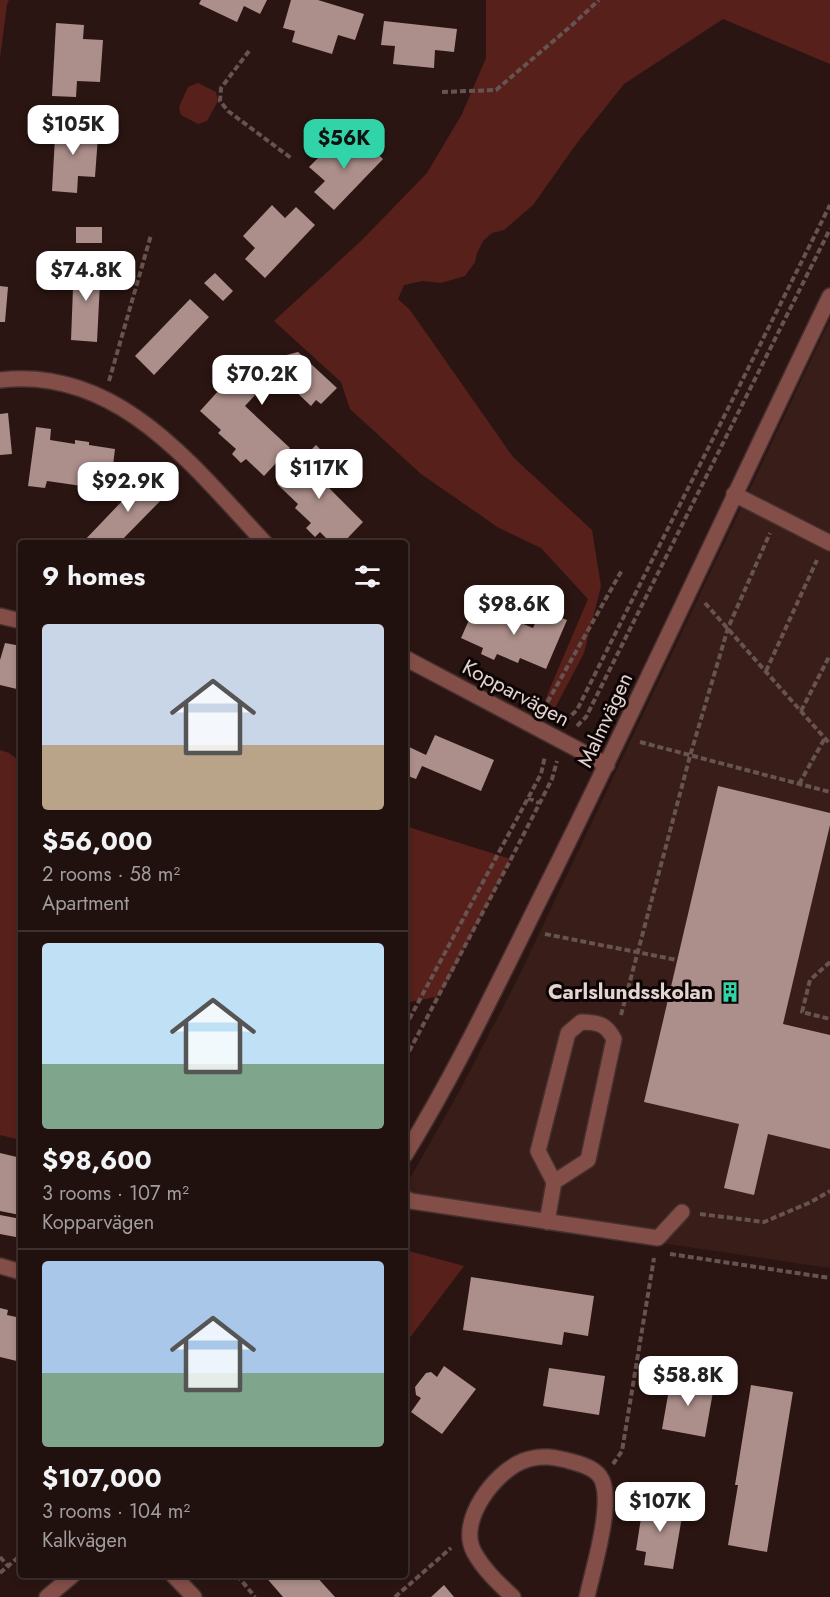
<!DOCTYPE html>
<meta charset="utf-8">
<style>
:root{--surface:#20100e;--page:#2d1e1c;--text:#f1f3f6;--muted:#a29d9e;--line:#3d302e;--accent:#31d4a9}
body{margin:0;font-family:Jost,sans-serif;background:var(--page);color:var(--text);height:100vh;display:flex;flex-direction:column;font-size:22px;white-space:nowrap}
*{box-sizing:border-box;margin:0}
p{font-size:20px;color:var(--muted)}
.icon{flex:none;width:33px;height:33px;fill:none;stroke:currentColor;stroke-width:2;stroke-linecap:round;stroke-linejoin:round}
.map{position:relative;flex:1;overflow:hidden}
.details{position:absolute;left:18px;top:540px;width:390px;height:1038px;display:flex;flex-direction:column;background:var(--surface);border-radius:6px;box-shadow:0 3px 9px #0003,0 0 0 2px var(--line)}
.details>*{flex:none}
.price{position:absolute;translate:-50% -51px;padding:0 14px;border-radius:12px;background:#fff;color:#222;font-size:20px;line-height:39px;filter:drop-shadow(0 2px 3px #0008)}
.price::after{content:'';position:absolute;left:50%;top:36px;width:18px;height:14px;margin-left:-9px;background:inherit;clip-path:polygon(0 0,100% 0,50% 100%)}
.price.on{background:var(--accent);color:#111}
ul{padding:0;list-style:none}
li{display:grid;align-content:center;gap:12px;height:318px;padding:0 24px}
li+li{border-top:2px solid var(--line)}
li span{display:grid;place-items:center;height:186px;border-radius:6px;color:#555}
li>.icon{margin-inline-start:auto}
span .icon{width:108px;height:108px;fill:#fffc;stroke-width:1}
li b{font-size:26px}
h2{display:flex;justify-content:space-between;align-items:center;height:72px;padding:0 24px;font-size:26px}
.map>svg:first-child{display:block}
.built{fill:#381d19}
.green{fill:#57201b}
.building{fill:#ac8e8a}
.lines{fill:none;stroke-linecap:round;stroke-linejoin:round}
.lane-casing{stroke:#45302d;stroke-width:18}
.street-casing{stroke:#45302d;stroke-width:18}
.path{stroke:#675350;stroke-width:4;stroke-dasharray:6 3;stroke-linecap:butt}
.lane{stroke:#844e48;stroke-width:15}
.street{stroke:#844e48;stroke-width:15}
.labels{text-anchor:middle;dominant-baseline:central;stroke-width:6;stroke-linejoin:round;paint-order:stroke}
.street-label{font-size:21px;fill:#e3d3d1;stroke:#0d0404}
.poi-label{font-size:21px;font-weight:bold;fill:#e3d3d1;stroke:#0d0404;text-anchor:end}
</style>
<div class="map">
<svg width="830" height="1597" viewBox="0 0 830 1597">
<rect width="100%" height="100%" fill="#2b1512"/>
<path class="built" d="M830,320V1268L405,1205V1187L459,1092L518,978Z"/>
<path class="green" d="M0,0H9L7,4L0,58Z
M486,0H830V64L723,19L624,84L577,143L533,205L504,230L492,233L483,241L477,253L475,262L465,276L441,283L422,281L404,285L398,299L410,310L513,457L592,530L601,586L584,653L554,710L545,700L588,599L541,548L499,528L421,474L350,409L341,382L274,321L362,240L427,173L462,114L486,58Z
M198,83L216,92L218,101L207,121L198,124L181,115L179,107L188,87Z
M0,750L9,753L21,762V1140L0,1135Z
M405,826L511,859L440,996L405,1003Z
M405,1250L464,1266L405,1344Z"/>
<path class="building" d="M201,0H267L260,14L244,6L237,22L199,4Z
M291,0H318L364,14L355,40L338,35L332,54L292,42L295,31L283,28Z
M384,21L457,29L454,52L435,50L434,68L393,64L395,46L381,45Z
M56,23L84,25L83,39L103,40L100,82L77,81L76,97L52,96Z
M56,119L83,121L82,136H98L95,177L78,176L77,193L52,191Z
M338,138L351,150L362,138L383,159L334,210L314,192L325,181L309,167Z
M272,205L285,218L296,207L315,225L265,278L245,259L255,248L243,236Z
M76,227H102V243H76Z
M74,262L101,263L97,342L71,340Z
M215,273L233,291L223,301L204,283Z
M0,286L8,287L5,322H0Z
M190,299L209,317L154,375L135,356Z
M298,352L337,388L321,404L316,400L311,406L289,385L256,394L245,406L290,448L264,476L246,459L241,463L232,454L236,449L218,433L221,430L200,411L240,367Z
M8,413L12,454L0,455V414Z
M36,427L51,429L50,440L75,444V440L89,442V445L115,449L110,490L47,481L45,488L28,486Z
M316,445L331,460L316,475L363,522L343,543H331L320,532L315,537L306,528L311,523L295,508L298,504L277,484Z
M147,475L167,494L119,543H82Z
M476,604L533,628L541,610L567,620L546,669L520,658L518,663L497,654L494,660L481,654L483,648L461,638Z
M5,643L21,646V690L0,685V660Z
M435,735L494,760L481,791L422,766L416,779L405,775V745L426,755Z
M718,786L830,813V825L783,1024L830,1035V1149L768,1134L754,1195L724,1188L739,1124L644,1102Z
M0,1153L21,1158L20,1215L0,1211Z
M0,1215L21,1219V1238L0,1234Z
M471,1277L594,1296L588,1336L564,1332L562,1345L463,1330Z
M0,1308L8,1310L7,1315L21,1318V1362L0,1357Z
M444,1366L476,1389L442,1434L411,1412L421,1398L416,1395L415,1387L426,1373L431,1372L437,1377Z
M549,1368L605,1376L599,1415L543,1406Z
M671,1378L714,1386L705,1437L662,1429Z
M751,1385L793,1392L767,1552L728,1545L738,1485H735Z
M644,1499L684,1505L673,1569L644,1565L646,1552L636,1550Z
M264,1575H315L335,1597H283Z
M444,1585L454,1597H431Z"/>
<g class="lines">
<g class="lane-casing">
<path id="lane" d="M734,494L830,543
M405,1198L411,1201L658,1238L682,1212
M547,1222L554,1182L538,1151L568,1033L581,1022C598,1022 606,1024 614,1039L588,1160L554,1182"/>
</g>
<g class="street-casing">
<path id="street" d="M0,380C118,366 193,466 265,543
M0,616L21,621
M405,658L607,765
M405,1155C461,1064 505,968 553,873C648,682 737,488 830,296
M0,1266L21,1272
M173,1575L194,1597
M47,1597L73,1575
M513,1597C499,1584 483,1569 474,1552C457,1521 495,1472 523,1461C540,1454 556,1457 573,1462C584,1465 597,1469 602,1480C613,1506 593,1569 587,1597"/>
</g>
<path class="path" d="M249,51L221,88L220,101L228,111L291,158
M442,92L496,90L571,26L599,0
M109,381L151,235
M705,603L830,744
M766,671L817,560
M543,710L622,570
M801,711L830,655
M565,721L577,710L830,205
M577,726L586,717L830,229
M640,742L830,792
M799,784L825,738
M528,798L539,803
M545,934L677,960
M830,962L810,980L802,1012L830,1019
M621,1015L690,756L728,628L770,533
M405,1027L541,774L545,756
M405,1059L511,859L552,779L557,761
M700,1214L764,1222L811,1202L830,1191
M670,1254L830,1278
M613,1464L622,1451L654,1258
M0,1557L8,1566
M0,1573L21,1555
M237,1575L255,1597
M395,1597L451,1548"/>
<use href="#lane" class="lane"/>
<use href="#street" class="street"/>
</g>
<defs>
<g id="building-bare" transform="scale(1.62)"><path d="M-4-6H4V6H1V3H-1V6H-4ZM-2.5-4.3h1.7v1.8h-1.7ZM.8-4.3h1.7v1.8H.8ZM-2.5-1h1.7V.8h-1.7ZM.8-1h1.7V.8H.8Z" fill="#31d4a9" stroke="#0d0404" stroke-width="2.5" paint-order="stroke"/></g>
</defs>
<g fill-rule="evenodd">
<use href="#building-bare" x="730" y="992"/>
</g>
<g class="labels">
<g class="street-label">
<text transform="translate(516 693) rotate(28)">Kopparvägen</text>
<text transform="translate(605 720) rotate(-65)">Malmvägen</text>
</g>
<g class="poi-label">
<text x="713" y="992">Carlslundsskolan</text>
</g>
</g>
</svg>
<b class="price" style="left:73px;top:156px">$105K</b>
<b class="price on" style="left:344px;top:170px">$56K</b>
<b class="price" style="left:86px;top:302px">$74.8K</b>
<b class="price" style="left:262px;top:406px">$70.2K</b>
<b class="price" style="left:319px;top:500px">$117K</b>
<b class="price" style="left:128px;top:513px">$92.9K</b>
<b class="price" style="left:514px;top:636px">$98.6K</b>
<b class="price" style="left:688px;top:1407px">$58.8K</b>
<b class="price" style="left:660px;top:1533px">$107K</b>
<section class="details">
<h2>9 homes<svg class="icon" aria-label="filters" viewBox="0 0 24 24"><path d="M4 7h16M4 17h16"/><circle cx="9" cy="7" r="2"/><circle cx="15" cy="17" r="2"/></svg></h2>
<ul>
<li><span style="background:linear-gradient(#c9d6e8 65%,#b9a48a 0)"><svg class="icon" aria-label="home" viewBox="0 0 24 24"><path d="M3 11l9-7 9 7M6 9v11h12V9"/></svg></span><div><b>$56,000</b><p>2 rooms · 58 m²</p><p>Apartment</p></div></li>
<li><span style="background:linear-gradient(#bfe0f5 65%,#7fa58c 0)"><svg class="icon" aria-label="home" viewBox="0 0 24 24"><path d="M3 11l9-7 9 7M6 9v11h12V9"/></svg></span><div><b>$98,600</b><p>3 rooms · 107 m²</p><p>Kopparvägen</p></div></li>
<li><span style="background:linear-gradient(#a9c7e8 60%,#7fa58c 0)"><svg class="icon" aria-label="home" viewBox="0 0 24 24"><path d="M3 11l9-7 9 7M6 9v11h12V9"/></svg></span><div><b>$107,000</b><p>3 rooms · 104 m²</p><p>Kalkvägen</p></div></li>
</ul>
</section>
</div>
